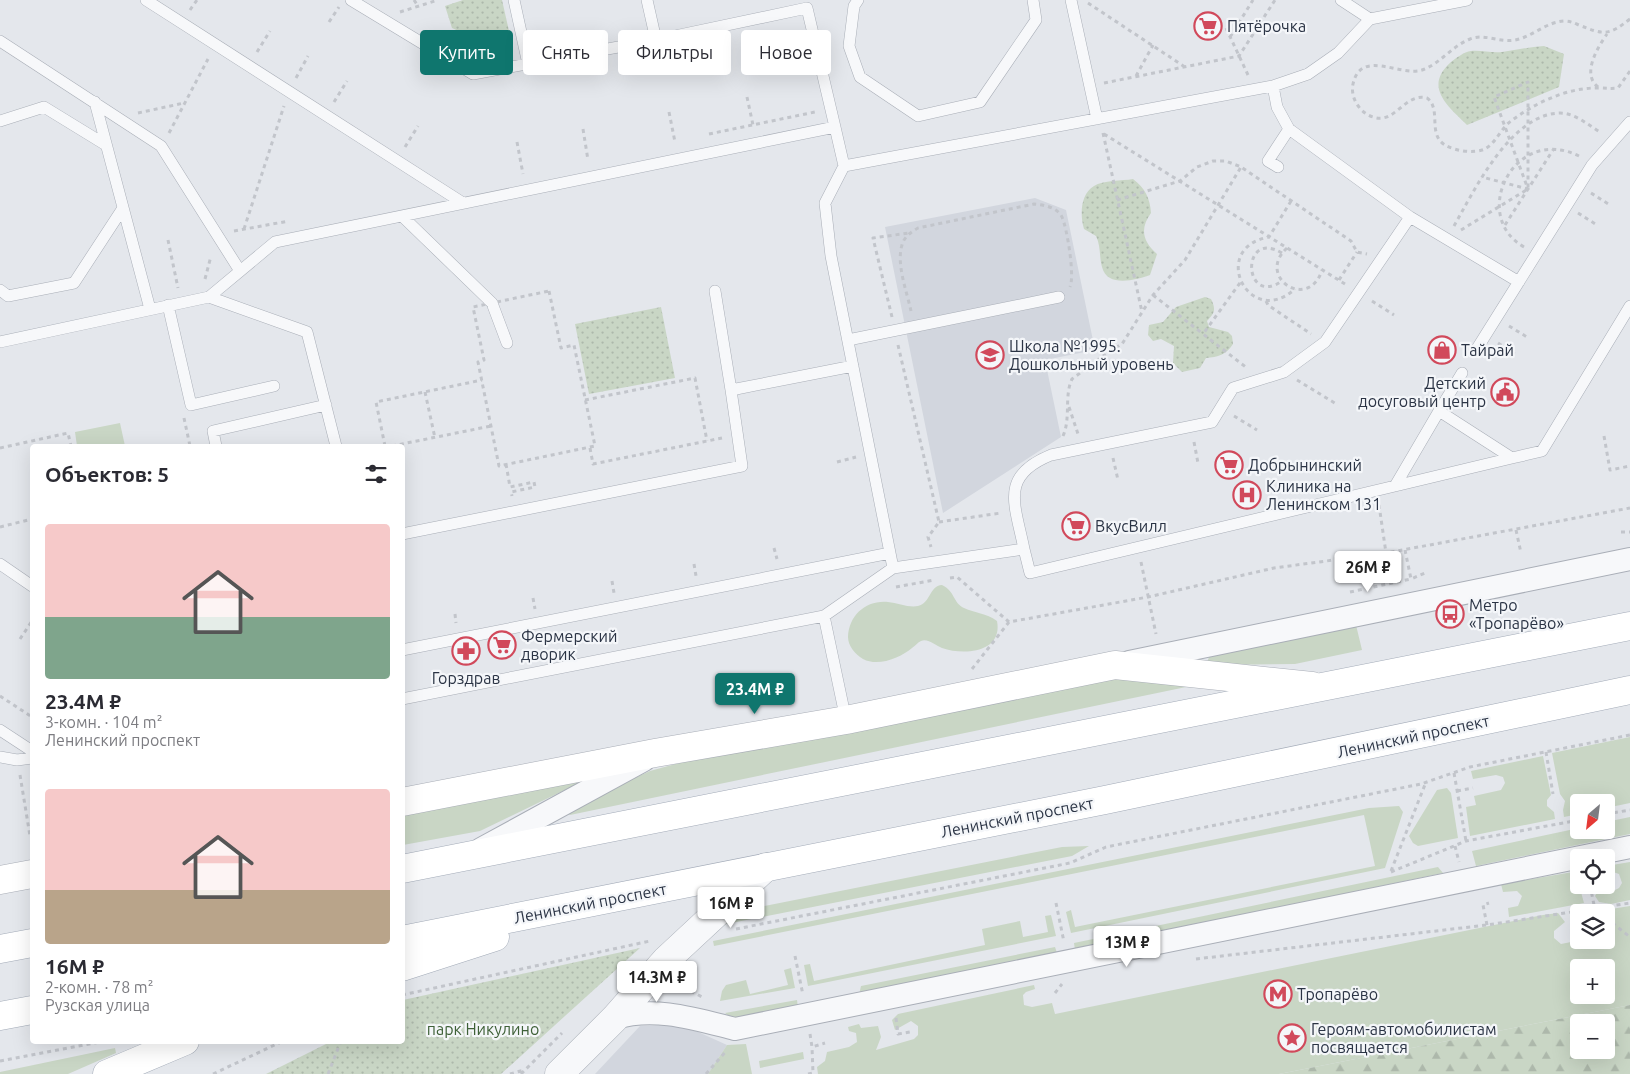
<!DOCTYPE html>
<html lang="ru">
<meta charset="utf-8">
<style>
:root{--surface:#fff;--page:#f7f7f7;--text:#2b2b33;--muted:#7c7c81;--accent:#0f766e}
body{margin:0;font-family:Ubuntu,sans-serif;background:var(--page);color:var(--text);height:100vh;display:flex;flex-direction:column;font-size:19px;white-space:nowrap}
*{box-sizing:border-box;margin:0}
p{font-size:16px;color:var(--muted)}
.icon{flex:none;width:28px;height:28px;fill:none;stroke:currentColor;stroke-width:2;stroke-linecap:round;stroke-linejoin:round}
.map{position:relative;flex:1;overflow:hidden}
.side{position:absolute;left:30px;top:444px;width:375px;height:600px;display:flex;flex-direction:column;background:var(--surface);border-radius:5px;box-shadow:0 5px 20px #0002}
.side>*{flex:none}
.banner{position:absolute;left:420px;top:30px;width:475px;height:45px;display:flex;gap:10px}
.needle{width:32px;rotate:208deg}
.controls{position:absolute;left:1570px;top:794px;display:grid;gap:10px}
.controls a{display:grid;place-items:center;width:45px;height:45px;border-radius:5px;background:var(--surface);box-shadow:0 5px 20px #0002;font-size:25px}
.price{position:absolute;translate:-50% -42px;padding:0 11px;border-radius:5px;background:#fff;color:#222;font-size:16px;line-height:32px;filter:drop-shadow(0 1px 2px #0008)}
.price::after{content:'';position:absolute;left:50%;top:30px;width:15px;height:11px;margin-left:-8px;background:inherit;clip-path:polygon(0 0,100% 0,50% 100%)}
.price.active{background:var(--accent);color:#fff}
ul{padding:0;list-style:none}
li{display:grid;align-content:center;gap:10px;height:265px;padding:0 15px}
li span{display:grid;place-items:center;height:155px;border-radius:5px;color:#555}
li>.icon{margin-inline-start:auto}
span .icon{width:90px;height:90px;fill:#fffc;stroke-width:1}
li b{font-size:21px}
h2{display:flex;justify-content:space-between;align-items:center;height:60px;padding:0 15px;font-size:21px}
.tag{padding:0 18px;border-radius:5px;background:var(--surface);box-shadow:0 5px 20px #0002;font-size:18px;line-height:45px}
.tag.active{background:var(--accent);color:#fff}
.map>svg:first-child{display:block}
.built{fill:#d2d6de}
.grass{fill:#c9d6c5;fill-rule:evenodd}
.forest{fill:url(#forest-firs);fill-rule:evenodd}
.park{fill:url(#park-dots)}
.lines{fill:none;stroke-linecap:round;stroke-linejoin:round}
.service-casing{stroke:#a9aeb7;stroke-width:12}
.minor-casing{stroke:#a9aeb7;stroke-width:24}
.tertiary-casing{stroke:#a9aeb7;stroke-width:29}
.secondary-casing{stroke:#a9aeb7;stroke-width:29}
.primary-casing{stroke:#a3abb8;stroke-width:29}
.path{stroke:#c2c5cb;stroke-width:3;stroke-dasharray:4 4;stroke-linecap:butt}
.service{stroke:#f7f8fa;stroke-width:11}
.minor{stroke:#f7f8fa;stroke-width:22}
.tertiary{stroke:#f7f8fa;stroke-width:28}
.secondary{stroke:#fff;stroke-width:28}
.primary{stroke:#fff;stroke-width:28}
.labels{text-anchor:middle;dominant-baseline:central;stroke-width:4.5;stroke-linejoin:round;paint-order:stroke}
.poi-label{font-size:16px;fill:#2b3445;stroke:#f4f6f9;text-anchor:start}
.street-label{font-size:16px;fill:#2b3445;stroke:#f4f6f9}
.park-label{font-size:16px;fill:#3f6138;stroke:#f4f6f9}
</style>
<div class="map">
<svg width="1630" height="1074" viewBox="0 0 1630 1074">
<defs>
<pattern id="forest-firs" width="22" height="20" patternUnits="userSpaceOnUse" patternTransform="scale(1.25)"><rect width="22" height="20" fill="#c9d6c5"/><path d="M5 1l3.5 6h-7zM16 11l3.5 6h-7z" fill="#adb8ab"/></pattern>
<pattern id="park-dots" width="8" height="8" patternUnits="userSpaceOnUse" patternTransform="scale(1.25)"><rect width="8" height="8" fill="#c9d6c5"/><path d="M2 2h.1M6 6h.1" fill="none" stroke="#adb8ab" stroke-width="1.8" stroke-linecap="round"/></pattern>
</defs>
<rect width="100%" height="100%" fill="#e4e7ec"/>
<path class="built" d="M1035,198L1066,210L1095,350L1045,360L1061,437L943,513L885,227Z
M668,1025L696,1031L727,1045L708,1074H595L640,1026Z"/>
<path class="grass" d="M120,423L125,446H77L75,432Z
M942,585C955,591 953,603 964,608C975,613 986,613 997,621C1003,652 965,656 942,648C936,646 928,638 921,641C918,642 915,646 912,648C900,658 878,667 863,659C855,654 848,646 848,637C849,615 866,600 888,602C898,603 909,608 918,606C931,603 929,586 942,585Z
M1356,625L1362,650L1295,664L1212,665L1207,662L1210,655Z
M1103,676L1191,686L570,815L567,813V809L650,771L690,760Z
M1630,737V803L1606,808V802H1579V814L1564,817L1563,810L1565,801L1560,794L1552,753Z
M1543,756L1551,795L1547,800V806L1554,812L1555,819L1470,836L1466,807L1476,805L1474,796L1501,790L1505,783L1503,777L1496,775L1473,779L1471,771Z
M602,772L480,831L403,845V811Z
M1447,788L1451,793L1458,838L1418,846L1413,843L1409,836L1437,790Z
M1399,806L1403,812L1385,868L1071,933L1066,912L1071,910L1075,927L1375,866L1364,815L714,946L713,941L1369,808Z
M1630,817V834L1476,866L1472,851L1579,828V830H1606V822Z
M1089,846L1072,856L716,926L744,910L1062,847Z
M1630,862V900L1611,904L1599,902L1595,896L1598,891L1605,887L1613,891L1619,888L1622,883L1619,874L1613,872L1606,873V866Z
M1438,867L1443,873L1075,950L1074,943Z
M1579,871V885L1584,903L1509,917L1508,908L1518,906L1522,896L1517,891L1503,892L1501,884Z
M1630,906V1005L1279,1074H818L817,1067L825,1061L827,1052L849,1047L857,1042L856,1033L849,1031L848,1027L859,1024L861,1028L878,1026L881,1037L876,1050L914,1039L918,1035V1026L911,1021L895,1030L892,1020L898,1014L1034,985L1035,989L1026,992L1023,995L1024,1005L1032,1007L1052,1003L1055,1014L1543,915L1558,913L1565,922L1554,931V938L1561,944L1581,940H1606V920L1611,909ZM1579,968H1606V995H1579Z
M1051,915L1056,936L808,986L804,965L810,964L814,981L985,945L982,929L1020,921L1023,937L1048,932L1045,916Z
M1055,947L1057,953L859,995L861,986Z
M791,968L795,988L720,1001L722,991L726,985L746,980L750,994L788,985L784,970Z
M797,1000L798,1008L735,1021L725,1013Z
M746,1044L752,1074H708L727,1045Z
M115,1048L116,1053L68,1074H0V1072Z
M803,1052L804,1059L760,1068L759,1061Z"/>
<path class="forest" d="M1630,1005V1074H1279ZM1579,1022H1606V1050H1579Z"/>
<path class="park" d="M463,0H502L509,31L478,40L452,28L445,6Z
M1544,46L1564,54L1559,87L1467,125C1448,106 1423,87 1451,62C1456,58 1464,52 1471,51C1481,50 1491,53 1502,52C1516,50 1529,47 1544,46Z
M1133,179C1145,188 1150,198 1151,213C1140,228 1142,241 1157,254L1150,275C1136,280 1107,288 1102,267C1099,256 1101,246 1096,236L1084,229C1080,216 1080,194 1094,186C1103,180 1122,181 1133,179Z
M1205,297L1211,299C1216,309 1215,313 1207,321L1209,327L1228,332L1232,336L1233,344C1226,355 1218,357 1206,358L1200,368L1182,372L1173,363L1174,346L1161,339L1153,341L1148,335L1149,325L1163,322L1176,307Z
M661,307L675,378L589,394L575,324Z
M640,948L501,1074H266L332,1041H402L403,1000Z"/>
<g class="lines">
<g class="service-casing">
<path id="service" d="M146,0L463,203
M351,0L473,74L656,40L807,8L835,127
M514,0L528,64
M647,0L656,40
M858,0L854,6L849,46L860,77L918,116L980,102L1036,20L1033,0
M1071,0L1097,119
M1341,0L1370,19
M0,41L161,146L240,271
M1273,86L1277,107L1289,129L1410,217L1519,282
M95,102L150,309
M0,121L44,107L106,145
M1278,167L1268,161L1289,129
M402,216L492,303L507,343
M0,290L8,296L74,283L123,208
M715,291L731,390
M209,297L307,332L336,446
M168,305L191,405L274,386
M848,340L1059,297
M0,342L209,297L275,242L835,127L844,166L1273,86L1308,74L1338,53L1370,19L1467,0
M1478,347L1592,165L1630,122
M1439,411L1462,373
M216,446L213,431L326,405
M1395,486L1512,458
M402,534L742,466L731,390L853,366
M1024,549L1030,573L1395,486L1439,411L1512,458L1542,451L1630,306
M0,564L32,586
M893,568L1024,549C1015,504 999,476 1051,455L1212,422L1233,388L1284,372L1325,342L1410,217
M824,616L846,720
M402,650L890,553
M402,699L824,616L893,568L831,256L825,203L844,166
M0,730L32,751
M0,757L17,760L32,758"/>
</g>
<g class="minor-casing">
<path id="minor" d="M1129,662L1630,559
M481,849L644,760
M615,1018C655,1006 695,1019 735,1029L1630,847"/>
</g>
<g class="tertiary-casing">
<path id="tertiary" d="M559,1074L615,1018L666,960L766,867"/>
</g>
<g class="secondary-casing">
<path id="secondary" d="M402,802L655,753L846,720L1115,665L1312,686
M0,880L32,874"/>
</g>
<g class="primary-casing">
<path id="primary" d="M402,869L1630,626
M402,940L1105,800L1630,690
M0,949L32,943
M402,967L495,937
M0,1016L32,1010
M107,1074L185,1041"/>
</g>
<path class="path" d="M414,0L418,6
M1088,3L1185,67
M190,10L197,0
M400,12L438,0
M1630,19C1608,36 1604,35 1579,25C1574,23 1570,21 1564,21C1546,22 1532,37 1515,40C1500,43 1484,33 1470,39C1452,46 1440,64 1422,70C1400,77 1361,48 1353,84C1350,98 1360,113 1373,117C1395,125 1405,92 1427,98C1442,109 1427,134 1445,145C1455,151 1474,154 1485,149C1496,143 1501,128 1511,121C1535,103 1568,87 1599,88C1606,88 1611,89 1618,88L1630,71
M329,22L339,7
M1226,28L1248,75
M1230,37L1253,0
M257,52L270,31
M1136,76L1153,45
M296,78L308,56
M1104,83L1239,56L1275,0
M1598,87C1581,74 1598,47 1607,34
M747,97L753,125
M334,102L347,81
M669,112L675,142
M138,113L184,103
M583,129L588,160
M169,133L208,59
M1103,133L1142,312
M709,134L815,112
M1104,134L1345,284
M517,142L523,174
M405,147L418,126
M1591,193L1610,205
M1117,200L1180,181L1197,167L1213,161H1226L1241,167L1351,241L1357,252L1367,254
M1291,201L1269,237C1208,248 1249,330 1295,289
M1578,213L1597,225
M1505,225L1553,150
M1454,226C1475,189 1511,114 1560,113C1575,113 1588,125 1600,132
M244,229L284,106
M1461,230L1528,189V82L1494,97L1528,189L1482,177
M234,231L289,221
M168,240L178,288
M1524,247C1469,216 1514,124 1579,156
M1287,248C1255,277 1309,312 1322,270
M1282,253C1240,228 1243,308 1282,281
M205,279L211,256
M1339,280L1357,252
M1240,283L1203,334L1247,368
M549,291L561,348L574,345L595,446L499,466L478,362L484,360L473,307Z
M1153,295L1203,334
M1266,301L1268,305L1311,334
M1372,301L1394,315
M911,311C907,292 896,264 902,245C904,237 911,232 918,228L1034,204C1044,205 1057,207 1062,217C1067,228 1075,276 1070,287
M892,317L873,238L909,233
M1509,326L1527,337
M1498,343L1516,355
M898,345L939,522L928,537L931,547
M1297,380L1338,405
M425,392L435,438
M585,400L695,378L707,441
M1069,407L1078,434
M1234,416L1257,430
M184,418L190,446
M1063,436C1071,418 1064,396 1072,379L1111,350L1122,344L1153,295L1185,260L1241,167
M1604,436L1610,470L1630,466
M1194,442L1198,463
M385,446L376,402L482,380
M392,446L491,426
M0,448L68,433L71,446
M590,448L593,464L722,438
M1113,458L1118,480
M837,462L856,457
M506,464L510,487L534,482L535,487L511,492L512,496
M1379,505L1386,553
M939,522L1001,513
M0,527L32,519
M1516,530L1521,553
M1621,532H1630
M774,548L777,559
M1405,550L1411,579L1425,573
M1141,562L1156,634
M694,564L696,576
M950,578L957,577L1009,622L1148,597L1274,568L1386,553L1630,508
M612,581L614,593
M896,587L934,580
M1350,592L1411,579
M533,598L535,609
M455,614L456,623
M20,639L32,621
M972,669L1009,622
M0,696L32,717
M1546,752L1553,794
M1454,773L1466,841
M20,775L30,836
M1457,791L1473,788
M1606,814L1630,810
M32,836V847
M1455,846L1459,862
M1391,871L1426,782
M1391,872L1466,841L1579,820
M1590,885L1595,910
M1056,903L1064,942
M1606,918L1630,937
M1487,925L1483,905L1489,903
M736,929L1070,863L1106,847L1421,784L1470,767L1630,735
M795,956L803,995
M1196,959L1487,925L1630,903
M680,980L685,988L704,998
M1055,993L1062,984
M402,995L650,941
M896,1018L898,1034L910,1032
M810,1034L812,1047L825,1043
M0,1061L105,1041
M213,1074L283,1041
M328,1074L341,1041
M510,1074L524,1070
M521,1074L562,1033
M706,1074L727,1050
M808,1074L813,1073L812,1047"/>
<use href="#service" class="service"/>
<use href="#minor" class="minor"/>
<use href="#tertiary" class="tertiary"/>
<use href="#secondary" class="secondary"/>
<use href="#primary" class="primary"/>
</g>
<defs>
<g id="supermarket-ring" transform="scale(1.4375)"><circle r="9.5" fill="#f4f6f9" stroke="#d1495b" stroke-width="1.5"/><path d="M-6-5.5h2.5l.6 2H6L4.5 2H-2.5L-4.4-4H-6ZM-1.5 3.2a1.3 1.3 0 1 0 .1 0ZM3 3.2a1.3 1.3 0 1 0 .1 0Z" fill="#d1495b"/></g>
<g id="shop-ring" transform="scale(1.4375)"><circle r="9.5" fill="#f4f6f9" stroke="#d1495b" stroke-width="1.5"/><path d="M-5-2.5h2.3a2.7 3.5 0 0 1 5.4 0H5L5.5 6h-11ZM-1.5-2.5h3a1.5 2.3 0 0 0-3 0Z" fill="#d1495b"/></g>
<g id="school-ring" transform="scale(1.4375)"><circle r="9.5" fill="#f4f6f9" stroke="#d1495b" stroke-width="1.5"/><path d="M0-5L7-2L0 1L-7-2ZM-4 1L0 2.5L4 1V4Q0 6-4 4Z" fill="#d1495b"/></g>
<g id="civic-ring" transform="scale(1.4375)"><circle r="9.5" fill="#f4f6f9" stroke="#d1495b" stroke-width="1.5"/><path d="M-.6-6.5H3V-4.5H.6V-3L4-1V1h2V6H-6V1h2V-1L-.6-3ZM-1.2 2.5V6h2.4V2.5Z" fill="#d1495b"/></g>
<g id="hospital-ring" transform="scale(1.4375)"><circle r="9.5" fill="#f4f6f9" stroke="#d1495b" stroke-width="1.5"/><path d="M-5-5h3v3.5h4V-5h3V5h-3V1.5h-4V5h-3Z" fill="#d1495b"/></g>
<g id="bus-ring" transform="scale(1.4375)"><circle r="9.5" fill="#f4f6f9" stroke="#d1495b" stroke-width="1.5"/><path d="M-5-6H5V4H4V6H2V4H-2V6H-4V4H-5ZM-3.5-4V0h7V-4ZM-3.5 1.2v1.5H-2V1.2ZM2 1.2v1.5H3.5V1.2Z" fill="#d1495b"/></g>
<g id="pharmacy-ring" transform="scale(1.4375)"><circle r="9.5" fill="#f4f6f9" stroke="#d1495b" stroke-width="1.5"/><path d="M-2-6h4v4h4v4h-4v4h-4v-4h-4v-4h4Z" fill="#d1495b"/></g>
<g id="metro-ring" transform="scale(1.4375)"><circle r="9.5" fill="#f4f6f9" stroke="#d1495b" stroke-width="1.5"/><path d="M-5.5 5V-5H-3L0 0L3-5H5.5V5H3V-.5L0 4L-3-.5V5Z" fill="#d1495b"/></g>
<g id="sight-ring" transform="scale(1.4375)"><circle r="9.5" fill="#f4f6f9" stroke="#d1495b" stroke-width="1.5"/><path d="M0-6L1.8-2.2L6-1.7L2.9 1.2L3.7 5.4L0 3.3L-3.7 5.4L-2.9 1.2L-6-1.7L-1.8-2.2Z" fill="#d1495b"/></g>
</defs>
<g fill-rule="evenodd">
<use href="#supermarket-ring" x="1208" y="26"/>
<use href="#shop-ring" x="1442" y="350"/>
<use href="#school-ring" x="990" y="355"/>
<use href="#civic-ring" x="1505" y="392"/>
<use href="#supermarket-ring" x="1229" y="465"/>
<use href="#hospital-ring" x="1247" y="495"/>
<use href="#supermarket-ring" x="1076" y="526"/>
<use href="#bus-ring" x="1450" y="614"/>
<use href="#supermarket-ring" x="502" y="645"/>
<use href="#pharmacy-ring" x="466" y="651"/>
<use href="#metro-ring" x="1278" y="994"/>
<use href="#sight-ring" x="1292" y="1038"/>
</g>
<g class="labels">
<g class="poi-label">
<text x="1227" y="26">Пятёрочка</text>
<text x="1009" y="346">Школа №1995.<tspan x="1009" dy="18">Дошкольный уровень</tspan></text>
<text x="1461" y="350">Тайрай</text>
<text x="1486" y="383" text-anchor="end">Детский<tspan x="1486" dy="18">досуговый центр</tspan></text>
<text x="1248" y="465">Добрынинский</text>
<text x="1266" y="486">Клиника на<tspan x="1266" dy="18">Ленинском 131</tspan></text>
<text x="1095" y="526">ВкусВилл</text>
<text x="1469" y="605">Метро<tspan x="1469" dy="18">«Тропарёво»</tspan></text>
<text x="521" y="636">Фермерский<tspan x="521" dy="18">дворик</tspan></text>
<text x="466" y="678" text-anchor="middle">Горздрав</text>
<text x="1297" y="994">Тропарёво</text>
<text x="1311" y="1029">Героям-автомобилистам<tspan x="1311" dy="18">посвящается</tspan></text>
</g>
<g class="street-label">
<text transform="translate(1413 736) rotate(-12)">Ленинский проспект</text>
<text transform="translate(1017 817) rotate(-11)">Ленинский проспект</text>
<text transform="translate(590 903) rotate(-11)">Ленинский проспект</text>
</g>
<g class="park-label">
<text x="483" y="1029">парк Никулино</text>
</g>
</g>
</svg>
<div class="controls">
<a><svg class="needle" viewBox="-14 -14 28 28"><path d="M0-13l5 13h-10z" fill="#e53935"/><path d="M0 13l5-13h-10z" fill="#7c7c81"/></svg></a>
<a><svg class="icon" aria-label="locate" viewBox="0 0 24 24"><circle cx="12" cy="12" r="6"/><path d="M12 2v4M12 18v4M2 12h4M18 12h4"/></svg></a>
<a><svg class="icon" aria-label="layers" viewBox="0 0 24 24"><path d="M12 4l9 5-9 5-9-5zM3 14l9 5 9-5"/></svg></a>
<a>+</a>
<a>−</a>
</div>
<b class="price" style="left:1368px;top:593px">26M ₽</b>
<b class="price active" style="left:755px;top:715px">23.4M ₽</b>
<b class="price" style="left:731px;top:929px">16M ₽</b>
<b class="price" style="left:1127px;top:968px">13M ₽</b>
<b class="price" style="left:657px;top:1003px">14.3M ₽</b>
<div class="banner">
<a class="tag active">Купить</a>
<a class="tag">Снять</a>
<a class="tag">Фильтры</a>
<a class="tag">Новое</a>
</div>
<section class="side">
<h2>Объектов: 5<svg class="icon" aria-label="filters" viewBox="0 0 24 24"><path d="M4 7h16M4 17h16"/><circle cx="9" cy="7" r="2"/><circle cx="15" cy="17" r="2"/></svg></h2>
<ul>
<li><span style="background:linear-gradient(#f6c9c9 60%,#7fa58c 0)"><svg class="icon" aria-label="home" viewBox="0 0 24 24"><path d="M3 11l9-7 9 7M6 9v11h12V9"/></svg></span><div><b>23.4M ₽</b><p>3-комн. · 104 m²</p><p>Ленинский проспект</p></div></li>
<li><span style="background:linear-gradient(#f6c9c9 65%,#b9a48a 0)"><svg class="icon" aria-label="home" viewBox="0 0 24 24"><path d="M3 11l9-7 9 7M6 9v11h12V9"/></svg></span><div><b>16M ₽</b><p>2-комн. · 78 m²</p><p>Рузская улица</p></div></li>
</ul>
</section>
</div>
